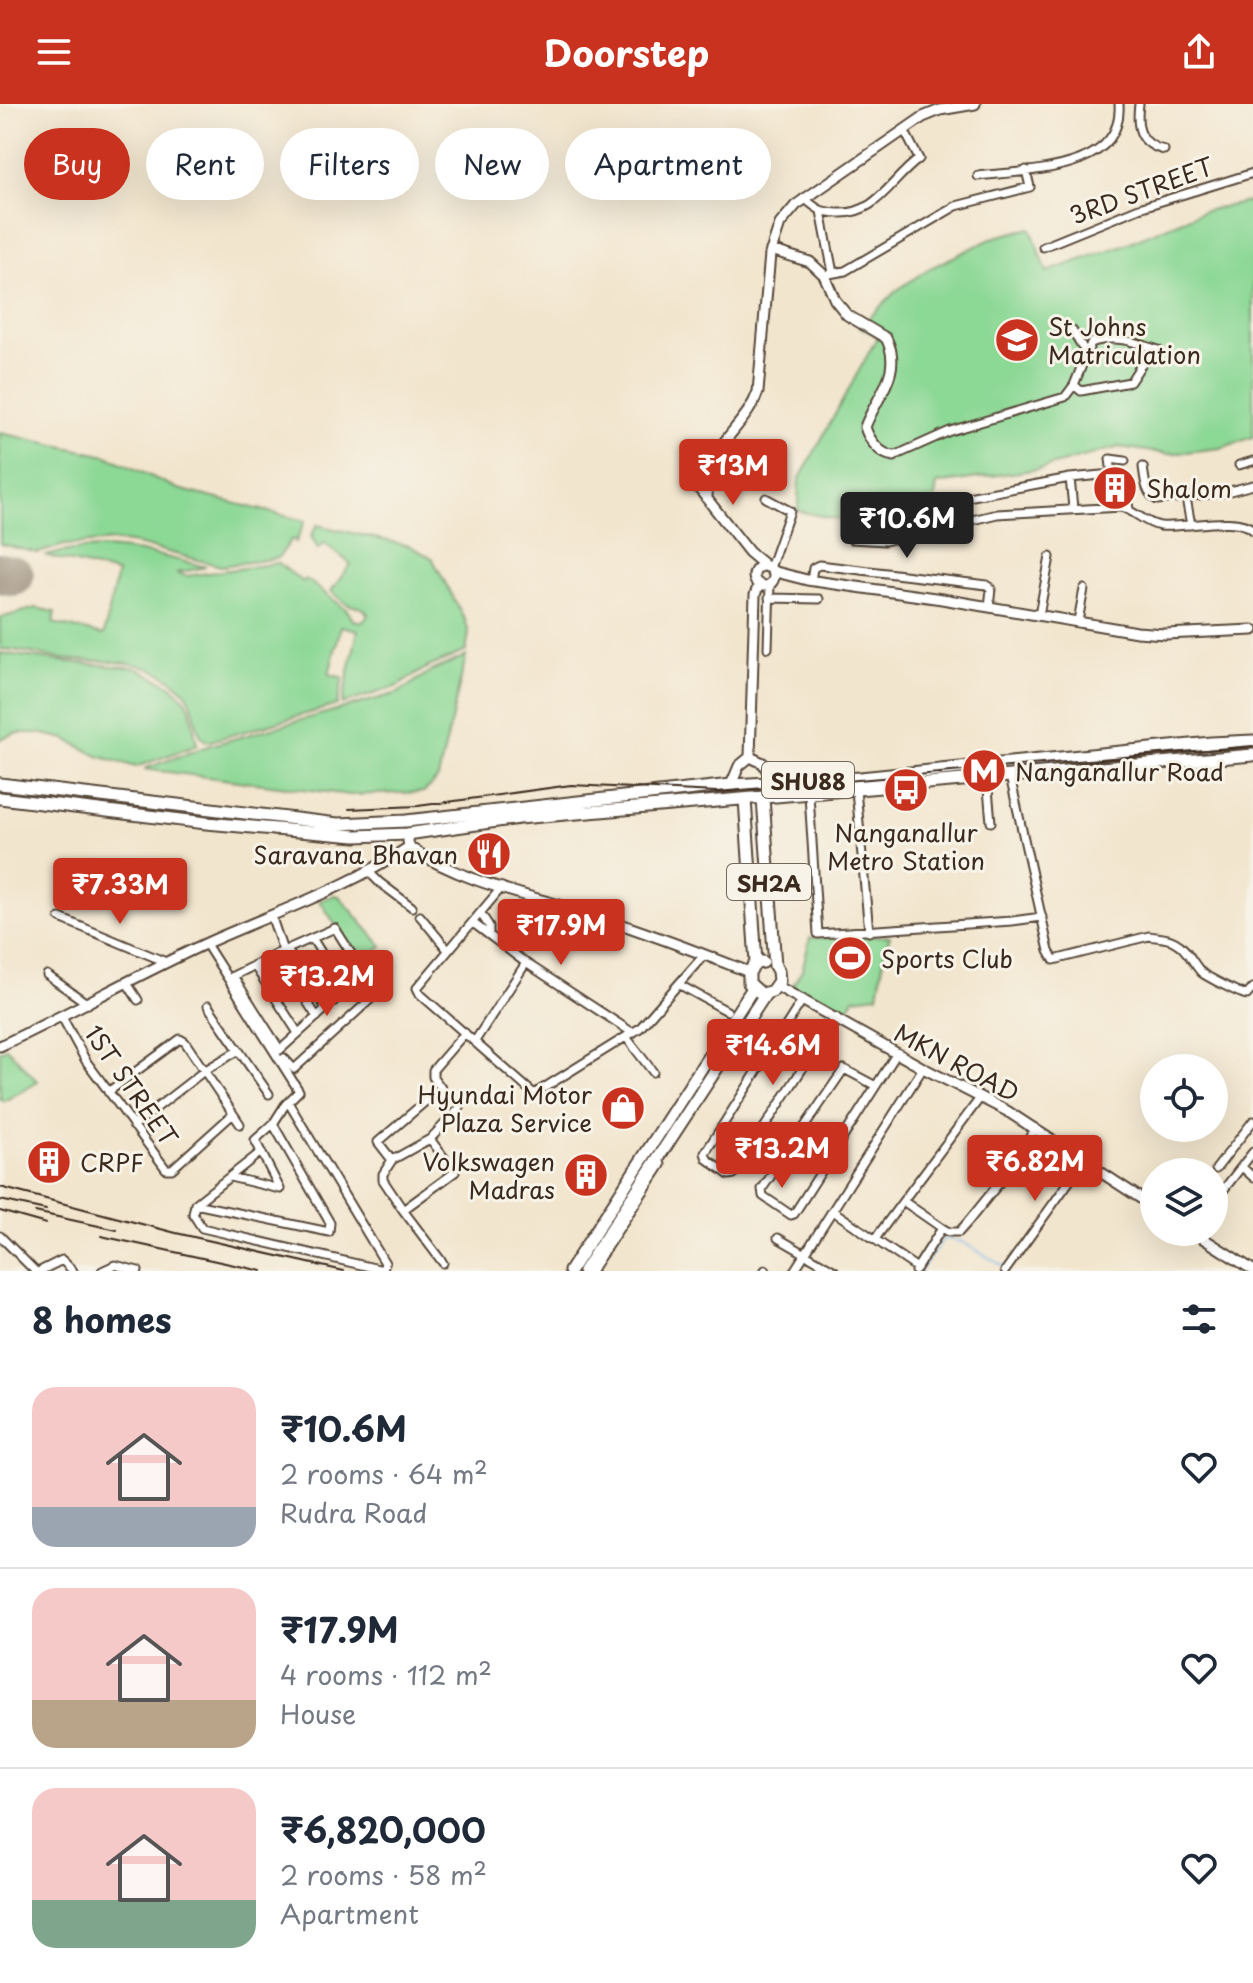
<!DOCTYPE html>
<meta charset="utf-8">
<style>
:root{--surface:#fff;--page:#f2f2f3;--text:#1f2937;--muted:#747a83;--line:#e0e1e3;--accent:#c8321e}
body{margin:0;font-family:"Playpen Sans",sans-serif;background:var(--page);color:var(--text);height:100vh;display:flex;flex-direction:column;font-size:30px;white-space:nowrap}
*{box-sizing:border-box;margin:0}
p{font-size:26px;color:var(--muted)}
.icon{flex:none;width:44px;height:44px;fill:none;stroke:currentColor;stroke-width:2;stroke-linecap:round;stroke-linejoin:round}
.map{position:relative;height:1167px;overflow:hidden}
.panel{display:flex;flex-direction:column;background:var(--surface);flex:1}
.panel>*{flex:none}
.guide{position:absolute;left:24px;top:24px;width:800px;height:72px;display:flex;gap:16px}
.fabs{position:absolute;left:1140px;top:950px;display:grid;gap:16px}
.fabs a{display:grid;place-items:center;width:88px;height:88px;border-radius:50%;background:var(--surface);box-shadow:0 8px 32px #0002;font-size:40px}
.price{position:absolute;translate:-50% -68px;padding:0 18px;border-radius:8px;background:var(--accent);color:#fff;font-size:26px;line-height:52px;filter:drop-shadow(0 2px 4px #0008)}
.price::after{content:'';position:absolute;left:50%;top:48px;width:24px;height:18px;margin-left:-12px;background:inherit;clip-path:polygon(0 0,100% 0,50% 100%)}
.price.current{background:#222;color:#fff}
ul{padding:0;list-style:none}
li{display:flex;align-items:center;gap:24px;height:200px;padding:0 32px}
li+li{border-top:2px solid var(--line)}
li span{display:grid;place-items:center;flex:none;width:224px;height:160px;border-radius:24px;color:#555}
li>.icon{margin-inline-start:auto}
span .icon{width:96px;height:96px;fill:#fffc;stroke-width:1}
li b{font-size:34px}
h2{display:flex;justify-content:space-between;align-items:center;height:96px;padding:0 32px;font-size:34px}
.tag{padding:0 28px;border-radius:36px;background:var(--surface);box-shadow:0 8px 32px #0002;font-size:28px;line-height:72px}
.tag.current{background:var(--accent);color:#fff}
header{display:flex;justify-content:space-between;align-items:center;height:104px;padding:0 32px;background:var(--accent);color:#fff;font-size:36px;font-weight:700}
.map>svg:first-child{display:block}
.green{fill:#8cd895;stroke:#64815a;stroke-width:2}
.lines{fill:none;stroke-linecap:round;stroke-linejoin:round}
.stream{stroke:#7ab9ee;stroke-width:2}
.runway{stroke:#968876;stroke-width:40}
.minor-casing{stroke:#564638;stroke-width:11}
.tertiary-casing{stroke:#564638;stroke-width:13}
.primary-casing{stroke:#564638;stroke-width:15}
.minor{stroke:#fff;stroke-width:7}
.tertiary{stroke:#fff;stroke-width:9}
.primary{stroke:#fff;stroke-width:11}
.rail{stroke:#3b2a1e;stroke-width:2}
.labels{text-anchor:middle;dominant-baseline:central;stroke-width:6;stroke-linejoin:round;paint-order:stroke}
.shield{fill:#f7f3e8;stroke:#73665b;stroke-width:2}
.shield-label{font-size:22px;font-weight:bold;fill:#3b2a1e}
.street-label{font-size:24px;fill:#3b2a1e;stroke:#f7f3e8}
.poi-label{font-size:24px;fill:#3b2a1e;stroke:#f7f3e8;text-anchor:start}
</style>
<header><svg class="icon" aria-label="menu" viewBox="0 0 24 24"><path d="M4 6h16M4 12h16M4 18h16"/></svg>Doorstep<svg class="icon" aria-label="share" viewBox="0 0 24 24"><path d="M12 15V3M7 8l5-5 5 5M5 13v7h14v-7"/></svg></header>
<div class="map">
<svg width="1253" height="1167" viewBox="0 0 1253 1167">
<rect width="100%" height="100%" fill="#f7f3e8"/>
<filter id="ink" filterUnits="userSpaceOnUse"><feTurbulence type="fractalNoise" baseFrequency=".0125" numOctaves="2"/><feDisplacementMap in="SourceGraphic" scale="16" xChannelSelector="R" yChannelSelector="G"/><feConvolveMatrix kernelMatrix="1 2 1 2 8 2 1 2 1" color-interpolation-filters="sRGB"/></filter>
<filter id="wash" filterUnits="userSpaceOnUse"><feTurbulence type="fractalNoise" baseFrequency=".006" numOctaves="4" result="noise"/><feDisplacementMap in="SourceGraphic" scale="32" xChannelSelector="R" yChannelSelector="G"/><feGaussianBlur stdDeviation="1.8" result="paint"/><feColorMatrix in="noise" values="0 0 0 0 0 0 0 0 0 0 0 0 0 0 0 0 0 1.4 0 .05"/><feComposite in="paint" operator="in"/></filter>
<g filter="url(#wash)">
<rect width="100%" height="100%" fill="#f2e5cd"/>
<path class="green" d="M1253,97V333L1221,344L1168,350L1119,343L1039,365L937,380L933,406L854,419L798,407L799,376L878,232L860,223L896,187L928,165L995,133L1031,124L1047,168L1123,141L1204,107Z
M0,329L107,352L178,385L305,417L296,438L292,435L278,454L221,462L137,440L114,437L65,441L38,449L0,440Z
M317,421L410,442L432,454L465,516L469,529L466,547L426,564L398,582L342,600L358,526L341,522L329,570L343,574L337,601L207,638C192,628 198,602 185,588C150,550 107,560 62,555C41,552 21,545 0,545V514L36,504L55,508L53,519L104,531L117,469L47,452C101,435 152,449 206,463L176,469L187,472L278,459L303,478L306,475L347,506L353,516L363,518L368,511C363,500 356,504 347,500C341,497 336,491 331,487L351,460L324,439L318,445L311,432Z
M0,549L67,558L137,564L170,581L186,596L190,604L197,641L136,663L98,652L66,635L38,629H15L0,635Z
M466,552L438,674L424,688L350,691L144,665L208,642L398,589L431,567Z
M334,791L339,792L382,842L361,860L320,797Z
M890,832L885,847L878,891L854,894L845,910L792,882L802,866L810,834Z
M7,944L38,978L4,997L0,995V947Z"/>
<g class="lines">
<path class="stream" d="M920,1167L944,1134L962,1138L1005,1163"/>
<path class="runway" d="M0,469L14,472"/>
</g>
</g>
<g filter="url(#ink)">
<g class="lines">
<g class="minor-casing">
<path id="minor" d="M1139,0C1136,23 1139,40 1164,46
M978,72C1025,66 1124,69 1119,0
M804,94C818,106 820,108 838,109C877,111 890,76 919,55L904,26
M821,107L833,169
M1043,143L1139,104L1253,69
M824,171L845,167L956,102L1030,83L1026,66
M1072,226L1086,249
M1074,281L1081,287L1130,278L1152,244
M894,352L950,327L1065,293L1074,281L1091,239C1115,230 1135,238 1158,246
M1239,361L1253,357
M1143,363C1145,376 1145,389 1157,396L1226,388L1253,381
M1105,371L1109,403
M1070,374L1073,404
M1125,383L1129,405
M766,394L790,407L770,464
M1186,394L1191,421
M946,397L1070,374L1112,370L1110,355L1125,357
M851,435L885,437L997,410L1121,403C1135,407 1146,420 1160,422C1183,425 1237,410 1253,426
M811,477L813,464L819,461L987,481L991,485L989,503
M769,494L819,495
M1039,511L1050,453
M1078,517L1084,485
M768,544L770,480
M1010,672L1049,847L1054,856L1149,832C1158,834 1167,833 1175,838C1187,844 1192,858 1201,868C1205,872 1240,890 1247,891L1253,884
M987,674L991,718
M856,686L869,828
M809,691L818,830L1012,817L1042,813
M367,766L379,778L412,803
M502,783L417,884L420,890L534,990L640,924L704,851
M481,810L489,822V831
M271,811L283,847L233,872L280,946L364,870L335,824L283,847
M420,812L448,846
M60,814L166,858
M473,819L526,859L633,929
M312,834L345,887
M206,840L299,987L285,1001L273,1020L255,1036L280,1085L230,1073
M287,846L326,904
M276,850L317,913
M254,861L298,929
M47,871L88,900
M127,879L138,896
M680,881L727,907
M803,895L705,1049L707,1055L729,1071L734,1070L836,913
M208,902L269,990
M62,913L86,957L166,1065H172L233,1010
M626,933L653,968
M475,937L526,859
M284,954L294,965L385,882L370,865L364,870
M876,982L844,965L762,1085L763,1092L791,1111L794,1110L897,949
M108,988L180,935L185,938L240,1020
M133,1022L204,967L239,946
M430,1035L460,1004
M261,1048L195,1100L193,1110L202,1124L383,1166L385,1159L288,998
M392,1056L383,1070V1076L403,1106L455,1068L430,1035L392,1056L378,1038L441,984L433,973V966L465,929
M1242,1063L1253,1073
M1216,1065L1253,1017
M1214,1098L1253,1048
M195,1100L329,1128L330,1119L273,1020
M403,1106L443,1159
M833,1107L917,1164
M942,1124L949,1128H959L967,1119L1013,1062L1035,1024
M0,1132L35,1167
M778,1134L835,1167
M875,1135L903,1097
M765,1166L766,1167
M40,1167L62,1156L73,1167
M102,1167L115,1161L138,1167
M591,1167L661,1061L659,1053
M794,1167L923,964
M915,1167L942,1124L903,1097L980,994
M1005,1167L1084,1057"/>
</g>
<g class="tertiary-casing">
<path id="tertiary" d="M771,146L810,158L824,171L835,196L847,211L886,234C904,268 876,293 865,323C869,336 880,351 894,352
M693,377L749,448L767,463
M707,395C707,378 710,360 719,346C732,325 750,311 758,288L770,150L780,120L796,101L923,13L940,6L975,0
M754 472a10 10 0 1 1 20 0a10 10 0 1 1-20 0Z
M772,467L807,476L942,495L1137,528L1165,530L1253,526
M750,653L755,491L759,480
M731,681L739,662L750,653L763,659L773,678
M408,737L409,743C463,779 532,792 593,811C646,828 698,848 749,868
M777,882L923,964L1007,1007L1154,1103
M0,942C70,909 139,870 209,838C276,808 348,784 409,743
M1193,1128L1253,1166"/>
</g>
<g class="primary-casing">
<path id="primary" d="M0,680L338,720L406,717L731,681L860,674L1211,639L1253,637
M0,694L206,719L356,732L407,730L519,714L1253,651
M745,695L756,859
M759,888L749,879V868L756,859L763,858
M570,1167L753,884
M584,1167L766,889L772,887L779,877L778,867L775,862L763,694"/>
</g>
<use href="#minor" class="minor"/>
<use href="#tertiary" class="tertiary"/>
<use href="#primary" class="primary"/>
<path class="rail" d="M349,705L418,702L571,681L717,688L1253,642
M0,1083L176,1129L344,1167
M0,1096L46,1106
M0,1107L46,1120
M35,1108L117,1126
M101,1132L262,1167"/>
</g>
</g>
<defs>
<g id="school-disc" transform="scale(2.3)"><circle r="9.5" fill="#c8321e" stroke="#f7f3e8"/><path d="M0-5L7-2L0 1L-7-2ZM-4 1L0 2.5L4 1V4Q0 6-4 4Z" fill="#fff"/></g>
<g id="building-disc" transform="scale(2.3)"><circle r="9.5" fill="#c8321e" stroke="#f7f3e8"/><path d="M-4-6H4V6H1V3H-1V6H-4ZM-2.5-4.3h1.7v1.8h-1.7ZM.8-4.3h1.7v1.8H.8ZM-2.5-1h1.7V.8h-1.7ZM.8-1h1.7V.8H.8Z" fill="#fff"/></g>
<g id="metro-disc" transform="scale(2.3)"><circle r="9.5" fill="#c8321e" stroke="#f7f3e8"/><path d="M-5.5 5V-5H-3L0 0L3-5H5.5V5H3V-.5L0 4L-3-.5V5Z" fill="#fff"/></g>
<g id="bus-disc" transform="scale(2.3)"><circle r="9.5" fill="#c8321e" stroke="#f7f3e8"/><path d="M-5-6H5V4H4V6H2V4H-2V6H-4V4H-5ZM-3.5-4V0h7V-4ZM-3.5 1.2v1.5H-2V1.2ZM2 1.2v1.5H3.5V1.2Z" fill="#fff"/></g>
<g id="restaurant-disc" transform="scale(2.3)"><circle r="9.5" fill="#c8321e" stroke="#f7f3e8"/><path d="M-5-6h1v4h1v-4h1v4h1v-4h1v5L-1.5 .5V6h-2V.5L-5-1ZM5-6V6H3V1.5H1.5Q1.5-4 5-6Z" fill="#fff"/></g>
<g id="stadium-disc" transform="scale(2.3)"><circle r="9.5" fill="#c8321e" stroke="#f7f3e8"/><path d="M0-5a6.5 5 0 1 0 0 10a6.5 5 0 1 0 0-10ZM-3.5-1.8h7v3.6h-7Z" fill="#fff"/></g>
<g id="shop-disc" transform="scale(2.3)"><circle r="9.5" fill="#c8321e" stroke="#f7f3e8"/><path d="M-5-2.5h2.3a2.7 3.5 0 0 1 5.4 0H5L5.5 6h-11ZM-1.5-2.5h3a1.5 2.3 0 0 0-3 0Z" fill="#fff"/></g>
</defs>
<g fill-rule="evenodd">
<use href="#school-disc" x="1017" y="236"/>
<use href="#building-disc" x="1115" y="384"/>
<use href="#metro-disc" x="984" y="667"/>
<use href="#bus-disc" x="906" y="686"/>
<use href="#restaurant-disc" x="489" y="750"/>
<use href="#stadium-disc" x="850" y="854"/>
<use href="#shop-disc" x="623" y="1004"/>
<use href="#building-disc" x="49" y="1058"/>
<use href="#building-disc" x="586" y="1071"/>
</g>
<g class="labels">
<g class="shield">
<rect x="762" y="658" width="92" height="36" rx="6"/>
<rect x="727" y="760" width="84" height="36" rx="6"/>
</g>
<g class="shield-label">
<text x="808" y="676">SHU88</text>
<text x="769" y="778">SH2A</text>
</g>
<g class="street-label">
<text transform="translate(1141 86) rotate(-20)">3RD STREET</text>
<text transform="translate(957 958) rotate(28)">MKN ROAD</text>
<text transform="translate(132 981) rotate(55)">1ST STREET</text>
</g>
<g class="poi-label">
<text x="1048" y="222">St Johns<tspan x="1048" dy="28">Matriculation</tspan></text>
<text x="1146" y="384">Shalom</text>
<text x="1015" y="667">Nanganallur Road</text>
<text x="906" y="728" text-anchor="middle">Nanganallur<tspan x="906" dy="28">Metro Station</tspan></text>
<text x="458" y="750" text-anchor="end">Saravana Bhavan</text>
<text x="881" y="854">Sports Club</text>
<text x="592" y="990" text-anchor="end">Hyundai Motor<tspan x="592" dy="28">Plaza Service</tspan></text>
<text x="555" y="1057" text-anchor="end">Volkswagen<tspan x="555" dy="28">Madras</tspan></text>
<text x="80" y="1058">CRPF</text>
</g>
</g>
</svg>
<div class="fabs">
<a><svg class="icon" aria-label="locate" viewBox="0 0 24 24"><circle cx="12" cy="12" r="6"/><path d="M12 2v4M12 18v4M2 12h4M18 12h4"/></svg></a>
<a><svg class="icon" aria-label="layers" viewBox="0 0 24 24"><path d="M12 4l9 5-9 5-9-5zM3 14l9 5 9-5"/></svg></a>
</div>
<b class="price" style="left:733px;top:403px">₹13M</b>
<b class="price current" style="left:907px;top:456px">₹10.6M</b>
<b class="price" style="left:120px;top:822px">₹7.33M</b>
<b class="price" style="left:561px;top:863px">₹17.9M</b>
<b class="price" style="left:327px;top:914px">₹13.2M</b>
<b class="price" style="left:773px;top:983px">₹14.6M</b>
<b class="price" style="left:782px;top:1086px">₹13.2M</b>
<b class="price" style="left:1035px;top:1099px">₹6.82M</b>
<div class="guide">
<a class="tag current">Buy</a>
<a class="tag">Rent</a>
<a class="tag">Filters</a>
<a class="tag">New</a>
<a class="tag">Apartment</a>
</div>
</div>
<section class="panel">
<h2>8 homes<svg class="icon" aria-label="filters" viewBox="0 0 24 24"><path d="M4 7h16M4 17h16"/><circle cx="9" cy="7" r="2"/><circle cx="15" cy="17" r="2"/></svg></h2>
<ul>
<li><span style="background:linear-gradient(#f6c9c9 75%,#9aa5b1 0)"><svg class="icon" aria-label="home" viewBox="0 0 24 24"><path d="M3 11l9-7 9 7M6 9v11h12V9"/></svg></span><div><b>₹10.6M</b><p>2 rooms · 64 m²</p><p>Rudra Road</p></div><svg class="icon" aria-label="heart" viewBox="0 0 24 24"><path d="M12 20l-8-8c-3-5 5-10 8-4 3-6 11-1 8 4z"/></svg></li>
<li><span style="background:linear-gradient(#f6c9c9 70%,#b9a48a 0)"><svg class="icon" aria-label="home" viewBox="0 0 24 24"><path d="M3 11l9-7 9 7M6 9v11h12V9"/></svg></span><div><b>₹17.9M</b><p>4 rooms · 112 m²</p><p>House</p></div><svg class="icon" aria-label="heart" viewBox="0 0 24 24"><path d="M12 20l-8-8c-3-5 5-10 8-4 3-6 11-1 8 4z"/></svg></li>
<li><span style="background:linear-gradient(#f6c9c9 70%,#7fa58c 0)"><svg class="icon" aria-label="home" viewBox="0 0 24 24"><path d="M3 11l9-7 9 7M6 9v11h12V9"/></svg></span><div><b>₹6,820,000</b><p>2 rooms · 58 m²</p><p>Apartment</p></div><svg class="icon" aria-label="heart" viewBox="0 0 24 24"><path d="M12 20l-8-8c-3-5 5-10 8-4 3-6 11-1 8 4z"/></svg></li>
</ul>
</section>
